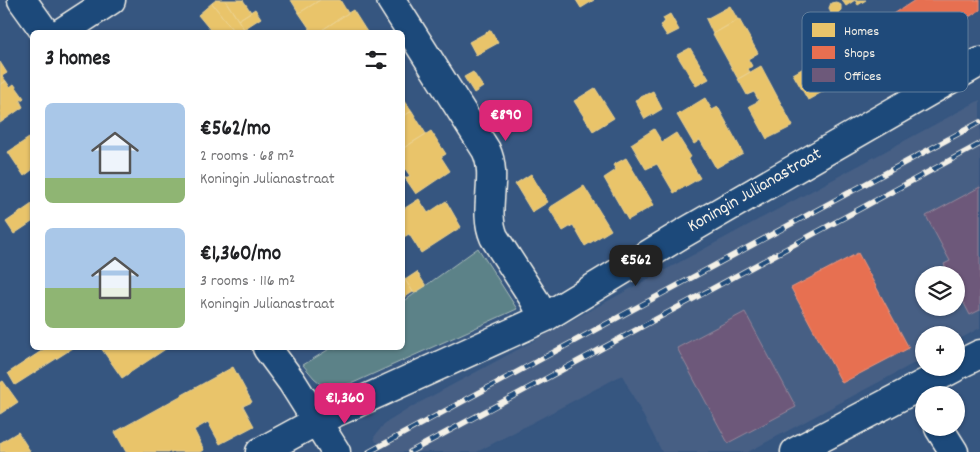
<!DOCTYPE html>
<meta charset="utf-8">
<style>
:root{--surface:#fff;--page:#f6f6f6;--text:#202124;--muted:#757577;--accent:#db2777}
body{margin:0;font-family:Dekko,sans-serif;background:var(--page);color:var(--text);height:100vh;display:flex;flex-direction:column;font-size:19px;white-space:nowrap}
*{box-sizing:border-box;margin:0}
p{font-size:16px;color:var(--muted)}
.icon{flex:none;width:28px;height:28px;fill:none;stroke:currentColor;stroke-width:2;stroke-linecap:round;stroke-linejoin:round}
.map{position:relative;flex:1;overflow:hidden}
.sheet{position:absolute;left:30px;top:30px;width:375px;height:320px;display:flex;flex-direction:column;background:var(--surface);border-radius:8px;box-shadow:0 1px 4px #0004}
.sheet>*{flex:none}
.fabs{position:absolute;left:915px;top:266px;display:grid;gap:10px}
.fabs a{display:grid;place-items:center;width:50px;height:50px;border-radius:50%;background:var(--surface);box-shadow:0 1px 4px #0004;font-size:25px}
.price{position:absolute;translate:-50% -42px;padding:0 11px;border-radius:10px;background:var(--accent);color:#fff;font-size:16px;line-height:32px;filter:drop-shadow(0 1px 2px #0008)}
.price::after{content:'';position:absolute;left:50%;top:30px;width:15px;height:11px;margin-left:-8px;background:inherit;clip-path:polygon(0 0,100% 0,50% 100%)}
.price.selected{background:#222;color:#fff}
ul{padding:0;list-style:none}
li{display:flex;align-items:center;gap:15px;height:125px;padding:0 15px}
li span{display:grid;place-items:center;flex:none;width:140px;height:100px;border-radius:8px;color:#555}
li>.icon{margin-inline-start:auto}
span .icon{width:60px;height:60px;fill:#fffc;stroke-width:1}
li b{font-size:21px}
h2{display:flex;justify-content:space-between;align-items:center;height:60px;padding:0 15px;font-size:21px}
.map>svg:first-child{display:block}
.built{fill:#465f84;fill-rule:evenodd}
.green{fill:#5c8288;stroke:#a8bab8}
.homes{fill:#e9c46a;stroke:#ecd290}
.shops{fill:#e76f51;stroke:#eb967e}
.offices{fill:#6d597a;stroke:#96879b}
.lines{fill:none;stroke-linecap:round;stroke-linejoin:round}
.minor-casing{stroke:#f4f1e8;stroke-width:31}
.minor{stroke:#1f4a7a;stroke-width:28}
.rail-casing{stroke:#f4f1e8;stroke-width:5.5}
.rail{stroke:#1f4a7a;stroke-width:4;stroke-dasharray:11;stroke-linecap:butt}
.labels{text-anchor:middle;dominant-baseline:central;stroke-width:5;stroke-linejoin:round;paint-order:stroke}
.street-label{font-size:18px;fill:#f4f1e8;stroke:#1f4a7a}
.key{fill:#1f4a7a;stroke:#5f7c9b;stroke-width:1}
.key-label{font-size:14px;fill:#f4f1e8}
</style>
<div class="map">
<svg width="980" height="452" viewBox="0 0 980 452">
<rect width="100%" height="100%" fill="#365680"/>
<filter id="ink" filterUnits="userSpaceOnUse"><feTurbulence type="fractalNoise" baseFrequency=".02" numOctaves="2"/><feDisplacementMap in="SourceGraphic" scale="10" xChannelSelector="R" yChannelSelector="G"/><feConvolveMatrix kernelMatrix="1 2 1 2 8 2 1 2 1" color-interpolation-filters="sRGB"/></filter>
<g filter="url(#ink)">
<path class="built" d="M980,100V328L956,341V335H924V358L748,452H662L622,375L477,452H383L378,442H376L374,437L384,424L415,405ZM924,275H956V308H924Z"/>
<path class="green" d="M478,248L517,309L353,383L344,385L329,383L327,389L314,378L303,365L331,348H402L403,302Z"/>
<path class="homes" d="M216,0H225L246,32H234L212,3Z
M225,0H243L251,12L238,20Z
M291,0H320L299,13Z
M320,0H340L348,13L319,32H312L299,13Z
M576,0H594L581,8Z
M842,0H866L858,5L855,0L846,6Z
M836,2L841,5V11L837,15L831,14L829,8L831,3Z
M212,3L232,29L228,32H212L198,15Z
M730,6L738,20L713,34L706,19Z
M255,9L261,18L244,29L238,20Z
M353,10L367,32H319L348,13Z
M670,14L679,30L667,36L660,25L665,22L663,18Z
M739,19L758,53L748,59L752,66L748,69L750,72L738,79L713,34Z
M491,30L498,43L476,55L469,42Z
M690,48L709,79L696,86L677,55Z
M0,62L7,73L2,76L6,81L0,85Z
M809,65L824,91L808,100L793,74Z
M761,66L793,126L767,139L749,106L759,101L754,92L747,95L738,79Z
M473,72L483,87L474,93L464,77Z
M6,81L10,87L14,84L24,98L20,101L23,107L0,123V85Z
M595,88L614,118L593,131L574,101Z
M653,91L662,109L645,119L635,100Z
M402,97L412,111L402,117Z
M705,98L712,110L718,107L743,153L716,168L700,140L694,144L677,115Z
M412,111L426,134L402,149V117Z
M654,129L662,142L676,133L691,157L688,158L700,178L674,193L657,164L646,169L631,144Z
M431,131L446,154L441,157L450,171L416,194L405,178L410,176L402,164V149Z
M32,136V170L24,176L8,152Z
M626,158L654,205L628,220L604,178L616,170L613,165Z
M531,174L548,202L532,212L515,184Z
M584,186L611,230L585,246L573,225L563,231L549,208Z
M419,199L428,213L446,201L461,227L421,253L409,234L402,238V210Z
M32,204V222L14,234L6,222Z
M417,272L426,286L414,293L405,280Z
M402,275L413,292L402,299Z
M46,348H73L15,385L8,373Z
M101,348H167L122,378Z
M233,367L252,402L243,406L254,426L220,444L208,422L194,430L204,450L201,452H126L115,432Z
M3,381L18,402L0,414V383Z
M18,432L30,451L0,452V443Z"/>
<path class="shops" d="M915,0H980V10L900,60L888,43L884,46L878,45L870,30H864L875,22L877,25Z
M858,253L909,348L842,383L791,288Z"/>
<path class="offices" d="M980,187V310L970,315L956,288V275H949L944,264L950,261L926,216Z
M745,312L796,407L728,443L677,348Z"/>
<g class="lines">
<g class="minor-casing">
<path id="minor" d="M22,0L45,32
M391,0L486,150C499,177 482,209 494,237L534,299L544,318
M62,32L111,0
M267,348L292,382L336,452
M956,366L980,354
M939,428L954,452
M260,452L317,421L544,318L682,234L980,62
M795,452L954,368"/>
</g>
<use href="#minor" class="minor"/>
<g class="rail-casing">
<path id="rail" d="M369,452L980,122
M410,452L980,144"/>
</g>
<use href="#rail" class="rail"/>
</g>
</g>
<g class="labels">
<g class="street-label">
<text transform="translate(755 191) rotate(-30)">Koningin Julianastraat</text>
</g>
</g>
<rect x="802" y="12" width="166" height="80" rx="8" class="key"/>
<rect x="812" y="23" width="23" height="14" fill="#e9c46a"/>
<rect x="812" y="46" width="23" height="13" fill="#e76f51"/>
<rect x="812" y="68" width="23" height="14" fill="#6d597a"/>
<g class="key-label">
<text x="844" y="35">Homes</text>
<text x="844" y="57">Shops</text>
<text x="844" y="80">Offices</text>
</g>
</svg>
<div class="fabs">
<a><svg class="icon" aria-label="layers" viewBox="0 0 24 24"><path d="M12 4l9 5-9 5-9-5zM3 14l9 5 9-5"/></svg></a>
<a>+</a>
<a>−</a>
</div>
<b class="price" style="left:506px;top:142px">€890</b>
<b class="price selected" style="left:636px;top:287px">€562</b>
<b class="price" style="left:345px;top:425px">€1,360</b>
<section class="sheet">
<h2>3 homes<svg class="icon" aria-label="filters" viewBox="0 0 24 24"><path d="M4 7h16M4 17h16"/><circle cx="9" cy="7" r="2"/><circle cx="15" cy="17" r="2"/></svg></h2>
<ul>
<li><span style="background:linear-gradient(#a9c7e8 75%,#8fb573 0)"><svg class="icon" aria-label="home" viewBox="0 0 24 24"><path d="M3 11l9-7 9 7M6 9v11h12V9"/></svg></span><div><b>€562/mo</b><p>2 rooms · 68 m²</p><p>Koningin Julianastraat</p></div></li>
<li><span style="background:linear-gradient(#a9c7e8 60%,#8fb573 0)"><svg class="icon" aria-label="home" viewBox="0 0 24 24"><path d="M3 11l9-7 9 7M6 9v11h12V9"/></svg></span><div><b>€1,360/mo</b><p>3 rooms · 116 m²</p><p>Koningin Julianastraat</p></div></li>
</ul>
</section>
</div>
